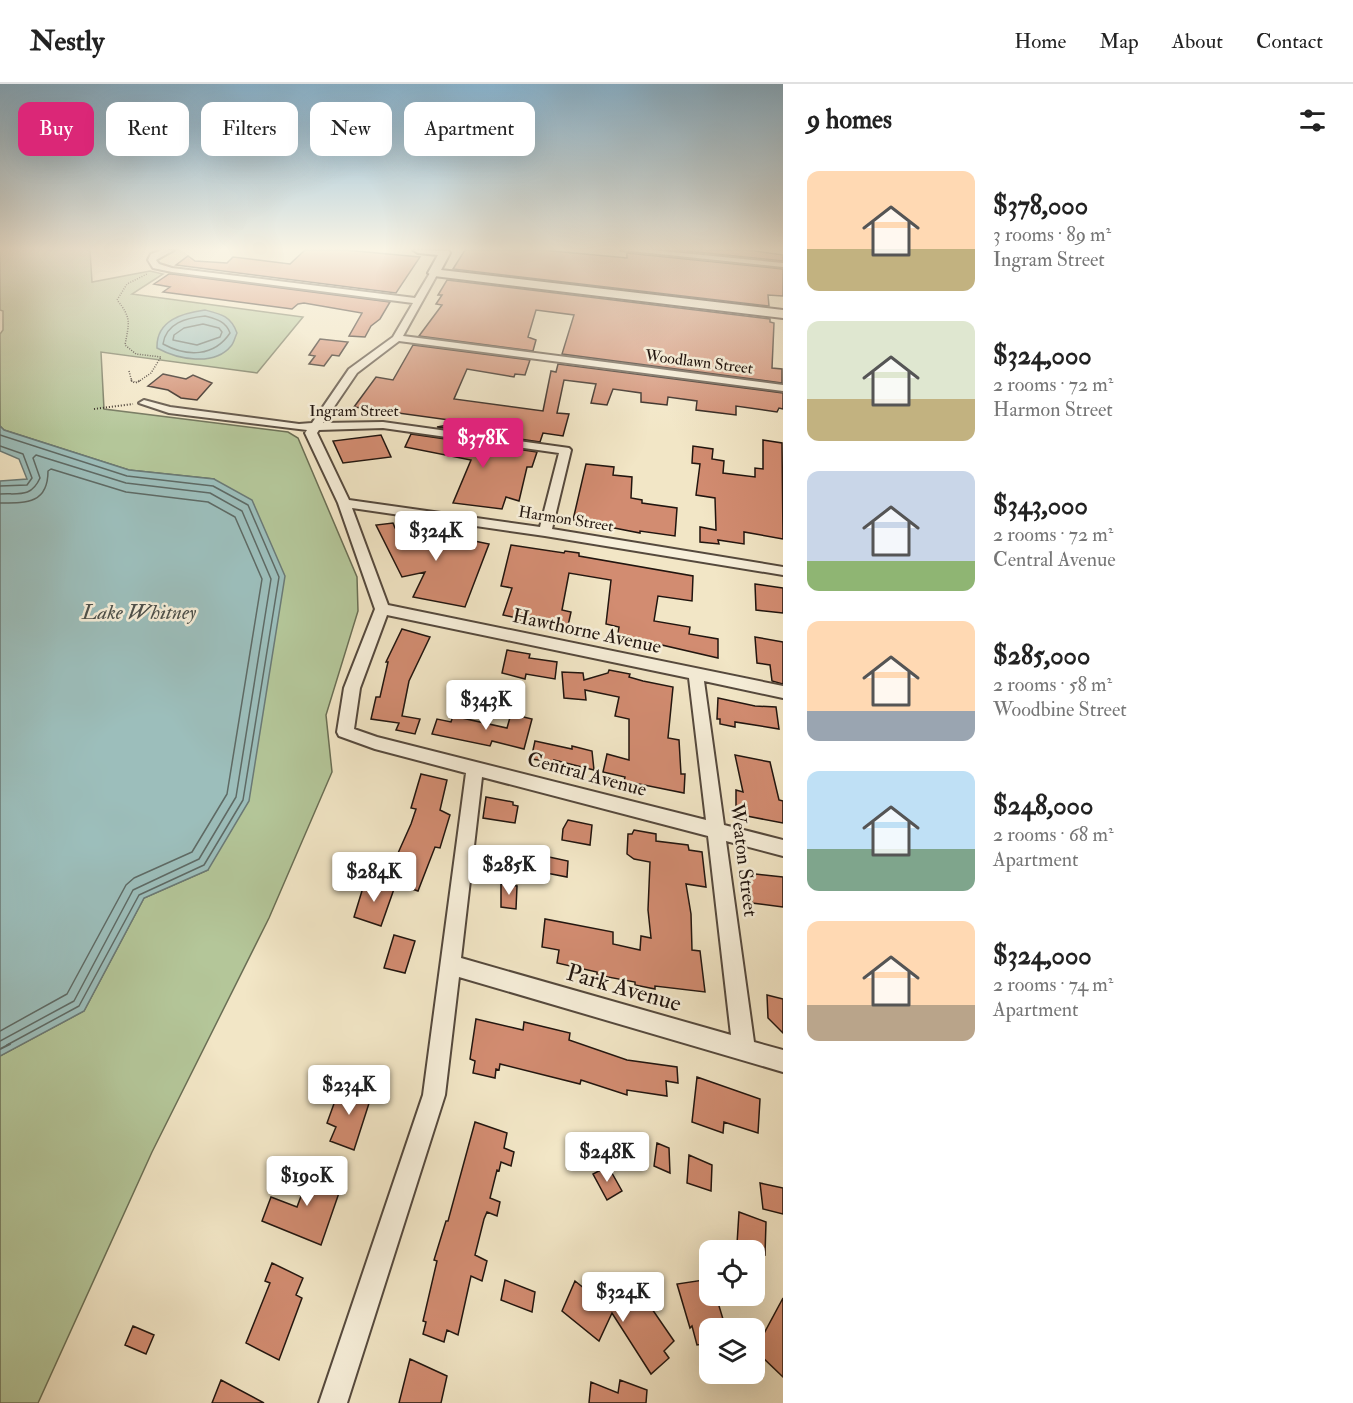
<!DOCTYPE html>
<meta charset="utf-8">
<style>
:root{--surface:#fff;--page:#f2f2f2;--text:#222;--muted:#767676;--line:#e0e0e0;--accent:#db2777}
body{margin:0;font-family:"IM FELL Double Pica",serif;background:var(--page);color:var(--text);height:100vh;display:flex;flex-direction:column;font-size:22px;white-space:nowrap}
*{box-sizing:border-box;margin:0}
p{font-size:20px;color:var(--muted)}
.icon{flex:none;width:33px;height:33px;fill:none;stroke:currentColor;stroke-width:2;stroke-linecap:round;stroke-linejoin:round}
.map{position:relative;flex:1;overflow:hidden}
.drawer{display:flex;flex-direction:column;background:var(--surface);width:570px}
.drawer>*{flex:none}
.top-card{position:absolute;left:18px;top:18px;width:570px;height:54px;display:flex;gap:12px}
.controls{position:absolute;left:699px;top:1156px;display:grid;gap:12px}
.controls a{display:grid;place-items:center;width:66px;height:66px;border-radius:12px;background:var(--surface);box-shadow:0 6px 24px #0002;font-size:30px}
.price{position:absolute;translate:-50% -51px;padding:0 14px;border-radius:6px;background:#fff;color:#222;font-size:20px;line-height:39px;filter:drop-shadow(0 2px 3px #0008)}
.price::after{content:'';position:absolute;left:50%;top:36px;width:18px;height:14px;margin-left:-9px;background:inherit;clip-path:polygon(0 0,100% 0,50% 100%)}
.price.current{background:var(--accent);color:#fff}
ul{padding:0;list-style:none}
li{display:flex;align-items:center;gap:18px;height:150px;padding:0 24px}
li span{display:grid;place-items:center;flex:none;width:168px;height:120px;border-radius:12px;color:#555}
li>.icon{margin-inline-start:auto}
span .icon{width:72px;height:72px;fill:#fffc;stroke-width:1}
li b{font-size:26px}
h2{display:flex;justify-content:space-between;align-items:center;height:72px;padding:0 24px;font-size:26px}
.pill{padding:0 21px;border-radius:12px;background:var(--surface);box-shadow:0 6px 24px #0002;font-size:21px;line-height:54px}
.pill.current{background:var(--accent);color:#fff}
header{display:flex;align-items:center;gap:36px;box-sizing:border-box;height:84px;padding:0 30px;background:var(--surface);border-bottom:2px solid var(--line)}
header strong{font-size:28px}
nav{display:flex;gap:33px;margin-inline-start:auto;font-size:21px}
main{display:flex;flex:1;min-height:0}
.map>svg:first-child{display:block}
.green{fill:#b4c699;stroke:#6a6e54;stroke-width:1.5}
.water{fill:#9cbebb;stroke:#6b7a76;stroke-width:1.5}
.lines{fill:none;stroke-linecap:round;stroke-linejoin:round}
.shore-far1{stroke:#5e6a65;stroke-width:1.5}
.shore{stroke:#5e6a65;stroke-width:2}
.building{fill:#d28c71;stroke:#21150f;stroke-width:1.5}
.minor-casing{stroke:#55493d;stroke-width:4}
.secondary-casing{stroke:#21150f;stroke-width:4}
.path-far1{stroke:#21150f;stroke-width:1.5;stroke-dasharray:1 1.5;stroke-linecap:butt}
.path{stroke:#21150f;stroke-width:2;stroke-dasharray:1 2;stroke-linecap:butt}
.minor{fill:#f7efda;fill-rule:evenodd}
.secondary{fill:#f7efda;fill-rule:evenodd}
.labels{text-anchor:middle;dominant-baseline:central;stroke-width:5;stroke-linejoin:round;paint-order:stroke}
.far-street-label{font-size:16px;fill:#21150f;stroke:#f7efda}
.street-label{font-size:20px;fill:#21150f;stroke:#f7efda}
.water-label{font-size:21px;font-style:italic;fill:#4c504b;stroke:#f7efda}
.near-street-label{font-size:24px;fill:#21150f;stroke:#f7efda}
</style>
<header>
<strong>Nestly</strong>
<nav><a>Home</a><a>Map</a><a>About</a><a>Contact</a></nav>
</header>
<main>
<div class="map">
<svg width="783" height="1319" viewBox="0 0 783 1319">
<rect width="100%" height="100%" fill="#f2e6c6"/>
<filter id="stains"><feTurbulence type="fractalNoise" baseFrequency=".00333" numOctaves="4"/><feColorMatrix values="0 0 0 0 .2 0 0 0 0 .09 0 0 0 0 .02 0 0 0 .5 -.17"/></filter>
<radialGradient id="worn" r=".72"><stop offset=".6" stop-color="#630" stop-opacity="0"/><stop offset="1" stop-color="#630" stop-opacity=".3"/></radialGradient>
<path class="green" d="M0,166H90L92,198L150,187L163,190L132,210L303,233L257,289L101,268L104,325L288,348L298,354L357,493L358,527L326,631L332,688L269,834L152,1068L38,1319H0V972L84,927L144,814L208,786L214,395L129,386L4,346L0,342V250L3,246V227L0,226Z"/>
<path class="water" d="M205,226C221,230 231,232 237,249C235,253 234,259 231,262C214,283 177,275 157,264C156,236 183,229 205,226Z
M0,342L4,346L129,386L214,395L252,416L285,492L249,717L208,786L144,814L84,927L0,972V397L27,395L19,375L0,367Z"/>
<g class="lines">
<path class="shore-far1" d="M205,232C216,235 226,237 230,249C214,273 187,273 163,260C166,239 186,234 205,232Z
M203,240L219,244L222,248L220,253L197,261L173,256L174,251L184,244Z
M0,351L127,392L213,402L248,421L279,493L243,716L204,781L139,811L79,922L7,961
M0,362L23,370L32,394L27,401L0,402
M0,410C19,409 31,414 40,394L33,374L36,371L126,399L210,409L242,427L271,495L236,713L199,775L133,806L74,917L0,957
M0,419C26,419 48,420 48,387L51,385L126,408L208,418L235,433L262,495L227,710L192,768L134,794L126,801L67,910L0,947"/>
<path class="shore" d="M0,965L10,960"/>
</g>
<path class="building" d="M305,166H345L420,173L396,209L176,181L188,172L195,177L227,179L233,173L290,180Z
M465,166H542L627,174V169L783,185V212L768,211L769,222L453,185Z
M677,166H747L783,171V177Z
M169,190H172L390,218L380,235L371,242L365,253L349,252L362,229L304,219L298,220L292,225L163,208L170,203L154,200Z
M447,196L770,235V238L774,239L772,284L782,285V299L562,270L574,231L536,226L528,253L536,256L533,267L419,252L442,221L436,220L442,211H438Z
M320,255L348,258L339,272L332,271L324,282L309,280L315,272L309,271Z
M413,261L530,276L525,291L515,290L514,293L467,285L454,315L543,327L551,287L556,288L558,280L783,309V325L779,324L777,328L736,322V331L696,326L697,317L668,313L667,321L641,318V309L613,305L607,321L591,319L596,300L564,296L557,329L569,330L563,352L543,349L540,358L437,343L464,338L354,323L376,293L393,296Z
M163,290L186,295L193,291L212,299L197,316L181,314L168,306L148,302Z
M411,350L537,368L532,383H527L519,417L506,413L502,425L453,419L471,376L405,363Z
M381,351L391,373L343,379L333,357Z
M763,356L782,359L783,455L744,448V460L718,456L719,460L700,458V443L716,446L715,414L696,411L700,380L692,379L693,362L713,365L712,375L724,377L723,389L755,393V384L763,385Z
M586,380L614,383L613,391L632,393L631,414L642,416V419L677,424L675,452L640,447V449L573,436Z
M393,439L395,444L424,440L433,459L455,455L459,446L465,455L489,460L465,523L413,513L425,488L402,493L376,441Z
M511,461L564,469L565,467L579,469V472L693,492L692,517L658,512L654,537L690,543L689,550L718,555V574L640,556L639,560L617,556L619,543L606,540L611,496L569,489L562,526L571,528L567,546L516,536L517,534L503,531L512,504L501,502Z
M755,500L783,504V529L756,526Z
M402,545L430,553L409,597L402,632L420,635L415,650L396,646L399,639L371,635L376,613H380L388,578H386Z
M755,553L783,558V600L772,597L770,581L757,579Z
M507,566L530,570L529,574L557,578L555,595L526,590L525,595L502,589Z
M609,586L630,590L629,593L643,597L673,603L668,654L679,656L681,690H685L684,709L624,697L625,693L603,688L607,670L629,676V635L615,632L619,613L585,606L586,616L564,614L562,588L583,589L584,596L608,589Z
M718,614L755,622L776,623L779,645L735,638V643L720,640V635H717Z
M511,630L532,635L524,665L492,657L490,662L432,650L437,635L451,638L453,632L507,644Z
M535,657L572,665V662L592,667L594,686L554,676V678L531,675Z
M735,671L770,678L779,716L783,717V739L736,730V706L743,708Z
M421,690L447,696L440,726L450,731L440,764L435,763L418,807L386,796L411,740L416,725L411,724Z
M486,713L513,718V721L518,722L515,739L483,734Z
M568,736L592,741L590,761L562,756L563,745Z
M634,746L656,750V757L688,761L689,766L702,768L706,803L686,800L691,830L692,866L700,867L705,908L655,902V905L635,901V898L597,891V888L557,879L559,866L542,863L545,835L613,848V860L640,866L641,852L651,854L648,826L650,778L634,775L627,770L628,750H632Z
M549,773L568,777L567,793L541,788Z
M747,789L783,793V823L752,819Z
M365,797L394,805L381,842L354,833Z
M501,800L517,802L516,825L501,823Z
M394,851L415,857L405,889L384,884Z
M767,911L783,915V949L768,934Z
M476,935L523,946L524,938L570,949L569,956L627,976L677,983L678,999L666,997L667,1012L627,1006V1011L581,996L580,1000L500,980L499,986L496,985L495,994L473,989L475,977L470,975Z
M697,993L760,1015L758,1049L724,1038L723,1049L692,1038Z
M340,1003L350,1007L351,1003L372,1010L354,1066L330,1057L336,1043L327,1039Z
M475,1038L507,1049L504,1064L514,1068L511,1082L501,1078L499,1087L497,1086L490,1114L500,1118L497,1132L487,1128L484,1135L475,1171L487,1177L482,1197L471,1192L458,1251L447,1246L444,1258L423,1250L426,1238L423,1237L437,1177L434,1176L446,1137H448Z
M657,1059L669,1064L670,1089L654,1082Z
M689,1071L712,1081L711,1107L687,1099Z
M313,1080L339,1090L334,1104L340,1106L321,1161L262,1137L271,1113L297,1123Z
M608,1082L622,1107L607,1116L593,1090Z
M760,1099L783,1104V1130L763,1125Z
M739,1128L766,1138L765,1171L737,1160Z
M272,1179L303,1194L296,1211L302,1214L279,1276L246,1259L270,1199L265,1197Z
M710,1195V1212H716L726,1245H710V1259L697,1261L692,1242L690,1244L677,1200Z
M505,1196L535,1208L532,1228L501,1216Z
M575,1197L610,1225L637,1203L674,1257L664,1267L669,1274L651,1290L612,1229L599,1257L562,1227Z
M783,1214V1293L758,1269L762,1261L761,1255Z
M133,1242L154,1251L146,1270L125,1261Z
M410,1275L447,1292L441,1319H399Z
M221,1296L264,1319H212Z
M620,1296L647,1306L646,1319H589L591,1298L618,1309Z"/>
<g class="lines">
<g class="minor-casing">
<path id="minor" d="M162,166H174L156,176L159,180L172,184L415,214L430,189L434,187L438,189L403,252L783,301V307L399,257L357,289L323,339L383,338L569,364L571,366L552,445L783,483V491L545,452L352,424L388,521L783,602V614L704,597L724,741L783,756V772L726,757L754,958L783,966V988L459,893L445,1011L347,1319H319L423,1011L466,689L375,665L339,652L337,648L344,604L375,525L338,419L305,349L307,346L169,329L139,319L144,316L170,323L299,340L312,339L349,285L393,253L413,219L172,188L153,184L148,176L151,170ZM383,344L559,369L540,443L349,416L317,349L319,346ZM387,531L689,594L706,736L377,653L354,645L360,604ZM482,693L708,752L731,951L461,874Z
M621,166H652L783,179V183Z"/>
</g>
<g class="secondary-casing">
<path id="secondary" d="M413,166L449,167L450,169L441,186L783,226V234L434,192L428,189L438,171L418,169Z"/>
</g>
<path class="path-far1" d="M129,287L132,298
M138,298L151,289L161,273L136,270L125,261C129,239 132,234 117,216L127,200L147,190"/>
<path class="path" d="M131,296L135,299L141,296
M94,325L133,320"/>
<use href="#minor" class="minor"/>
<use href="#secondary" class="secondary"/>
</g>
<linearGradient id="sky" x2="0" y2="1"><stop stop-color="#89b8d6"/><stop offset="0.47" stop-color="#f9f4e5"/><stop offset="1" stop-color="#f9f4e5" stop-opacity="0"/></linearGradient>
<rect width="783" height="351" fill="url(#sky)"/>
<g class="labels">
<g class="far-street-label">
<text transform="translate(699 278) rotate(7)">Woodlawn Street</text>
<text x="354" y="327">Ingram Street</text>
<text transform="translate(566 435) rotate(9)">Harmon Street</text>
</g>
<g class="street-label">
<text transform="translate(587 547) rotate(12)">Hawthorne Avenue</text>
<text transform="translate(587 690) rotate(15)">Central Avenue</text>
<text transform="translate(744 776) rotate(83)">Weaton Street</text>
</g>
<g class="water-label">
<text x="139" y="528">Lake Whitney</text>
</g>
<g class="near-street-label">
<text transform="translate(624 904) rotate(16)">Park Avenue</text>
</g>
</g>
<rect width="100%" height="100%" filter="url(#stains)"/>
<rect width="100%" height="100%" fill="url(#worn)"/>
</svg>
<div class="controls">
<a><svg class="icon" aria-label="locate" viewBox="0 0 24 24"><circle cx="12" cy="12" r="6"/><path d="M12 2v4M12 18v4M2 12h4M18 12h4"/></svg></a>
<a><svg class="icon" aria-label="layers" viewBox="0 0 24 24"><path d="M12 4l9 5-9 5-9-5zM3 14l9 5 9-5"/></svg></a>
</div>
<b class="price current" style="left:483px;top:385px">$378K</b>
<b class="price" style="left:436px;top:478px">$324K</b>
<b class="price" style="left:486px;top:647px">$343K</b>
<b class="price" style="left:509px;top:812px">$285K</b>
<b class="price" style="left:374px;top:819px">$284K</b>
<b class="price" style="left:349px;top:1032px">$234K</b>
<b class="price" style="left:607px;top:1099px">$248K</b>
<b class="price" style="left:307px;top:1123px">$190K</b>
<b class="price" style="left:623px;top:1239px">$324K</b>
<div class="top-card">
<a class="pill current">Buy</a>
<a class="pill">Rent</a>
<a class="pill">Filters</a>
<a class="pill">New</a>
<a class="pill">Apartment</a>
</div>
</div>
<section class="drawer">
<h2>9 homes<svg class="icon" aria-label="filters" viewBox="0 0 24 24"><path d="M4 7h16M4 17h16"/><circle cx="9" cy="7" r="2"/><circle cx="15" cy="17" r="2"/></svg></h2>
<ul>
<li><span style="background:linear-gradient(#ffd9b3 65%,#c2b280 0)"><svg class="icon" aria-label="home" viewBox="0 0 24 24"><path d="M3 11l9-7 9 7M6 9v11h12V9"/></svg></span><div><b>$378,000</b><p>3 rooms · 89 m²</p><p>Ingram Street</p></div></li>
<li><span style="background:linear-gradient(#dfe7d0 65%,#c2b280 0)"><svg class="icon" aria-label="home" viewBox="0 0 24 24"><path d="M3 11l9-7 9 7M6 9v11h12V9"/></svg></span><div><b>$324,000</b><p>2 rooms · 72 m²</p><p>Harmon Street</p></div></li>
<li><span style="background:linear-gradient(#c9d6e8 75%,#8fb573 0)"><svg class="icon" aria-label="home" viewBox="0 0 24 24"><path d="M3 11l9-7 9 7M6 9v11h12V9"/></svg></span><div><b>$343,000</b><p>2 rooms · 72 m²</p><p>Central Avenue</p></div></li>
<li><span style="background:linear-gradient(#ffd9b3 75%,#9aa5b1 0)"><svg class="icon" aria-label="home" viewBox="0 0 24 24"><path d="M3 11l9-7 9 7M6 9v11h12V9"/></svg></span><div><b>$285,000</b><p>2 rooms · 58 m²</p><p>Woodbine Street</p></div></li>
<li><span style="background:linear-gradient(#bfe0f5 65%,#7fa58c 0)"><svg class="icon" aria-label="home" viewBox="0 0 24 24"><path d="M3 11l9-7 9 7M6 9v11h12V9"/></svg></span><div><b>$248,000</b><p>2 rooms · 68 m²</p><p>Apartment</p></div></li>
<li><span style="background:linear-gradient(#ffd9b3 70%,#b9a48a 0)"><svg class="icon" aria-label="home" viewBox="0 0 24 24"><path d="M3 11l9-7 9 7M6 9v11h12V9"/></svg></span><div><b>$324,000</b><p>2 rooms · 74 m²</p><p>Apartment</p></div></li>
</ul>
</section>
</main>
